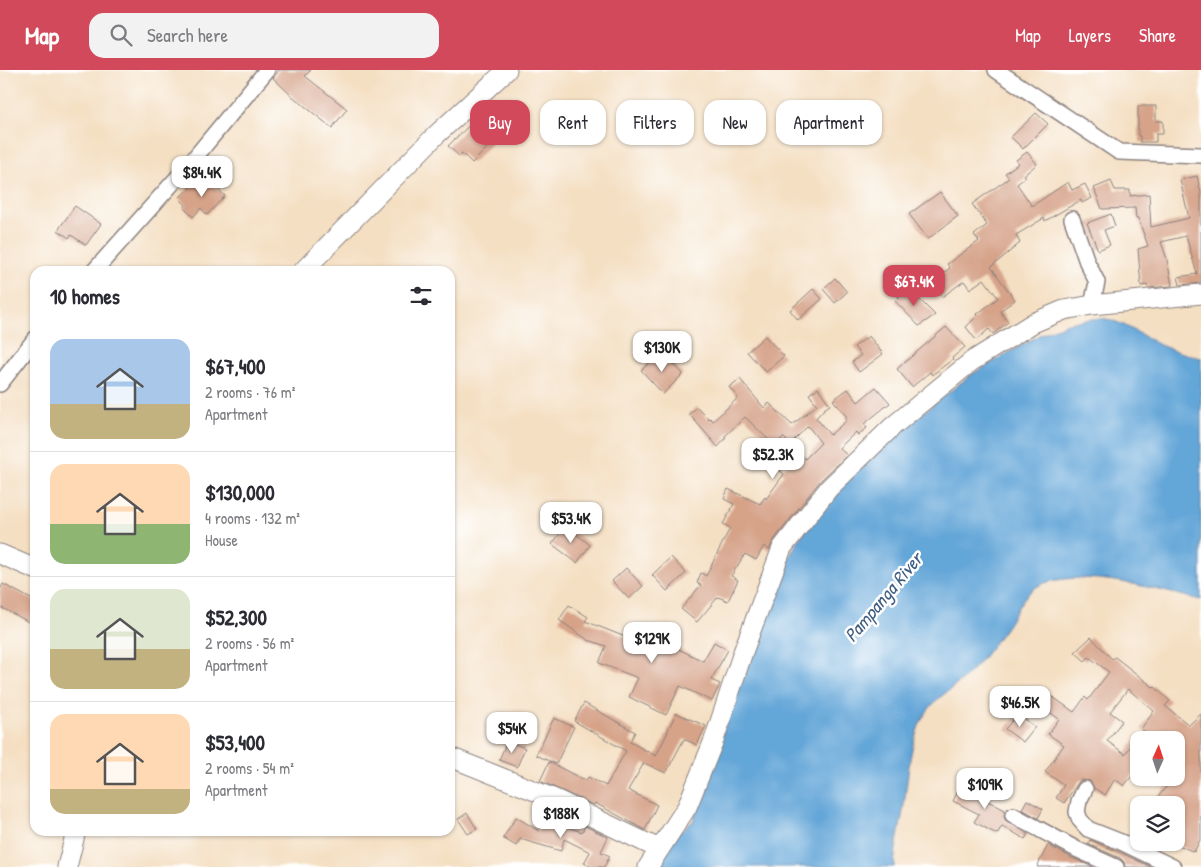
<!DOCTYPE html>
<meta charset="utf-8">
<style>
:root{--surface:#fff;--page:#f2f2f3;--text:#2b2b33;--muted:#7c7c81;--line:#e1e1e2;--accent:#d1495b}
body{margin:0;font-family:"Patrick Hand",sans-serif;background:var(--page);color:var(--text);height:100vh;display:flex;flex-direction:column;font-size:19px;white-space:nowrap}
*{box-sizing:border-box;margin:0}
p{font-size:16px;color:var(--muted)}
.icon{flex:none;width:28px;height:28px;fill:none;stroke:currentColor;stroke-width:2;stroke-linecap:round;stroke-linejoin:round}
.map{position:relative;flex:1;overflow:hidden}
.panel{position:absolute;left:30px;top:196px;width:425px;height:570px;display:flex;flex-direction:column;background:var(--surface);border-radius:15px;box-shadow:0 1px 4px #0004}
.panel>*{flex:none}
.banner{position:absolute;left:470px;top:30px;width:475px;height:45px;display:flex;gap:10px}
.needle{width:32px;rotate:3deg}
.buttons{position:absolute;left:1130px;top:661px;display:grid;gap:10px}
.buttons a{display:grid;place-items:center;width:55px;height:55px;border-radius:10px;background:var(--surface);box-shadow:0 1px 4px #0004;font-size:25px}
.price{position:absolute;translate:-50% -42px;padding:0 11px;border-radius:10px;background:#fff;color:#222;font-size:16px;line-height:32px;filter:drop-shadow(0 1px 2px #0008)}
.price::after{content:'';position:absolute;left:50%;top:30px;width:15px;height:11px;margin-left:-8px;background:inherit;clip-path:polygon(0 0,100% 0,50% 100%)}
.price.on{background:var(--accent);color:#fff}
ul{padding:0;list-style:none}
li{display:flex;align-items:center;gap:15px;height:125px;padding:0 20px}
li+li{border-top:1px solid var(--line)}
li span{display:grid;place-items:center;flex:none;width:140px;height:100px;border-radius:15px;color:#555}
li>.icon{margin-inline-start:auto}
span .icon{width:60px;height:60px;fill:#fffc;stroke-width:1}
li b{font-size:21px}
h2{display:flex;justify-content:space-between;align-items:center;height:60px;padding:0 20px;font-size:21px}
.chip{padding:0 18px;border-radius:15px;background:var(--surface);box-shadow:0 1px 4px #0004;font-size:18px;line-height:45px}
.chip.on{background:var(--accent);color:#fff}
header{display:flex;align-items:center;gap:30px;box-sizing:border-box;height:70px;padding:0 25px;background:var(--accent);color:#fff}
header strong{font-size:24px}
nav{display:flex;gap:28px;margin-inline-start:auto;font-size:18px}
.search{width:350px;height:45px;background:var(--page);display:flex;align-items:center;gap:12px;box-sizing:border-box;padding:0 18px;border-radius:15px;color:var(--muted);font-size:19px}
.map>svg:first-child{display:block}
.water{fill:#64a6d8;stroke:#43648a}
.building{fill:#d6a389}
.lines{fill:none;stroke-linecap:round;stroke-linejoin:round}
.minor-casing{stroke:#8b807e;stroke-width:18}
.tertiary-casing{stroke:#8b807e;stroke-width:21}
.minor{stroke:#fff;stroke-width:15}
.tertiary{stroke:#fff;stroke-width:19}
.labels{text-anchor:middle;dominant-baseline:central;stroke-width:5;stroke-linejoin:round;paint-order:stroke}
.water-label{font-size:19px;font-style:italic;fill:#405d82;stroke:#fff}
</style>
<header>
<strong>Map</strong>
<div class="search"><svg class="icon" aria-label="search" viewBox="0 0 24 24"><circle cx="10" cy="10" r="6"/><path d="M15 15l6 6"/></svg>Search here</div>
<nav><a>Map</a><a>Layers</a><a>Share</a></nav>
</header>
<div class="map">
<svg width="1201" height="797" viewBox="0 0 1201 797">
<rect width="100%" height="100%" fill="#fff"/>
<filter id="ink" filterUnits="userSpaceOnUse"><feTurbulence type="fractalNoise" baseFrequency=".02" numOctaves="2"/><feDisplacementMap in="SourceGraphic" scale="10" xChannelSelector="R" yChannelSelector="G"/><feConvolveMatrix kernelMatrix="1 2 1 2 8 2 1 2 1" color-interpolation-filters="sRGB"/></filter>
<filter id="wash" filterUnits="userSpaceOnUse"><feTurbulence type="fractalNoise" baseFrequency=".0096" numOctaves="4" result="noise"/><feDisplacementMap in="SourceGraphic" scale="20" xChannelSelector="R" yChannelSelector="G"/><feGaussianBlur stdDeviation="1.12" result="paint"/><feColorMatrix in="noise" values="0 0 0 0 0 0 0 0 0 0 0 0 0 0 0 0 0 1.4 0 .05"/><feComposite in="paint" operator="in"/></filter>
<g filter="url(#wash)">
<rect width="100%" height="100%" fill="#f4dfc2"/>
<path class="water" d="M1101,248C1123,251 1140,265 1160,275C1173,281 1187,284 1201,288V530C1157,520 1097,501 1052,511C1024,517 1020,537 1006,557C993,575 981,592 965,607C947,624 930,630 919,656C908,683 908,712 903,741C900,759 895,778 894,797H653L678,764L693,751L699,731L775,514L799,469L841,415L911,352L972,304L1043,263L1071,252Z"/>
<g id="blocks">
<path class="building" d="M279,0H311L305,6L347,39L332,58L292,26L273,8Z
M1138,36H1156V51H1163V64H1156V72H1140V66H1138Z
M484,41L504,61L472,93L462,83L459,86L448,76Z
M1036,43L1048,54L1023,79L1011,67Z
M1027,82L1037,94L1024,105L1026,107L1017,114L1032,136L1068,112L1072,120L1085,114L1092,128L1082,133L1081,130L1045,151L1044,148L1016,165L1020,173L991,197L1015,230L1000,241L1008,252L993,264L989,259L976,270L966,257L978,245L977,244L998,228L984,209L970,219L964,211L942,227L931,212L950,198L947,194L979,171L974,165L987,155L972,134L1009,108L1005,103L1019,93L1016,90Z
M1197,106L1201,123V213L1180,215L1178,207L1197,204L1186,166L1161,172L1167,189L1172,216L1148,218L1147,215L1141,216L1138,179L1148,176L1138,148H1136L1135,138L1102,139L1094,118L1111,111L1115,120H1130V126L1149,124L1151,157L1189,148L1180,110Z
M206,108L225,126L207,145L201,138L193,147L184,138L186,135L179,128L196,111L200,115Z
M940,122L958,146L928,169L909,144Z
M75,136L101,154L86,175L71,165L69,168L58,160Z
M1111,144L1115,156L1104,160L1110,175L1098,180L1087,153Z
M835,208L847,222L835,233L823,219Z
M906,216L935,245L919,256L895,231L899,227L897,224Z
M813,219L822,229L798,250L790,240Z
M946,257L965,277L952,288L953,289L932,305L930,302L912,317L897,299Z
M765,266L784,286L766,302L747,282Z
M869,266L883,284L859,302L852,292L861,285L854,277Z
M663,282L683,304L663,324L641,300Z
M740,309L764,338L769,333L792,355L817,335L809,324L818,318L830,335L824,339L816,348L830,365L847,350L845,348L847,347L833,330L848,319L858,332L876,317L890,333L864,354L867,358L858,365L856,362L839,378L847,385L820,411L773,471L769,480L764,476L756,490L745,484L731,506L738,510L728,531L718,527L697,552L681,539L701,515L697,513L701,503L706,506L730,458L723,454L734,434L724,429L728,419L760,434L765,427L766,429L784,404L780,401L802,385L805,389L821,373L808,356L790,374L783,367L775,376L745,347L724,367L726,368L718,377L689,344L697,337L709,349L710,348L713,351L738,328L729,317Z
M566,456L590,475L577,493L552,474Z
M671,487L686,503L667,521L652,505Z
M626,498L643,516L629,529L612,511Z
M3,514L35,531V541L29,552L0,537V520Z
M569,535L588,547L585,551L653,578L658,569L703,591L714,572L728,580L711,610L720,614L712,631L680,616L666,645L629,627L638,608L599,593L606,576L588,570L559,550Z
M1091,567L1112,589L1115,587L1153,617L1154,616L1170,631L1165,636L1189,655L1201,644V768L1194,782L1176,774V735H1151L1167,716L1156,708H1176V670H1157L1141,659L1154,641L1128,619L1110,642L1122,651L1107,671L1125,684L1139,665V697L1124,716L1115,709L1105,725L1094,718L1090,711L1080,710L1064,733L1056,728L1064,715L1045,702L1064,675L1048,664L1059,649L1032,629L1040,618L1074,642L1085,627L1088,630L1109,602L1089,587L1085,591L1075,582Z
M584,633L635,662L630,672L656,686L668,662H667L676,643L706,656L697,675L684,669L666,703L644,693L637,705L628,720L657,735L645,760L595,733L594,735L540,711L549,692L586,711L588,707L606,716L626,681L574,651Z
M1018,644L1035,657L1023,672L1005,659Z
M554,648L574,657L556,694L536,685Z
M507,671L525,678L517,697L499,690Z
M963,711L987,724L984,729L1005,740L1004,745L1005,750L1028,764L1025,769L1002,756L997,764L974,752L979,744L953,731Z
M1027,730L1043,739L1038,748L1022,739Z
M467,743L477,759L468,764L458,749Z
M516,747L539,761L542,749L582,762L585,756L608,767L601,782L610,786L604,797H592L584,793L590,782L564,769L561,781L520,769L516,776L503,768Z
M1090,770L1117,781L1151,797H1125L1124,792L1120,788L1088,774Z
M1048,775L1072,788L1093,797H1037Z"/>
</g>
</g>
<g filter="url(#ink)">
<use href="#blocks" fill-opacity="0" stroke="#8b807e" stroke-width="1"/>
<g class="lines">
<g class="minor-casing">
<path id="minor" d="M996,0L1119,82L1201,85
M1072,149L1087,192L1097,212L1092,235
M94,201L187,97L267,0
M0,314L35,269
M1085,719L1079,731L1077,742L1080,750L1088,759L1121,772L1173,797
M1013,745L1076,779L1116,797"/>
</g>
<g class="tertiary-casing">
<path id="tertiary" d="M303,201L436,65L507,0
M0,484L35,499
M450,687L555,729L659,779
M67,797L76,761
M648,797L687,737L714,670L743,582L782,478L829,418L893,356L972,291L1033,253L1064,240L1092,235L1201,224"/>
</g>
<use href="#minor" class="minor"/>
<use href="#tertiary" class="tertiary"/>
</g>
</g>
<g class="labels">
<g class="water-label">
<text transform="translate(883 527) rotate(-50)">Pampanga River</text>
</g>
</g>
</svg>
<div class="buttons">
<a><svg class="needle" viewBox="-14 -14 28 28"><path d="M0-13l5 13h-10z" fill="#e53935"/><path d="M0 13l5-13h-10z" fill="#7c7c81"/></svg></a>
<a><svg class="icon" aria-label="layers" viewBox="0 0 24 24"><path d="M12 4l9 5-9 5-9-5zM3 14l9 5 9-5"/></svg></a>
</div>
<b class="price" style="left:202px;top:128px">$84.4K</b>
<b class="price on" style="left:914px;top:237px">$67.4K</b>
<b class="price" style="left:662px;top:303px">$130K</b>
<b class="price" style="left:773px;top:410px">$52.3K</b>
<b class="price" style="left:571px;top:474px">$53.4K</b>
<b class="price" style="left:652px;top:594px">$129K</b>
<b class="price" style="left:1020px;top:658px">$46.5K</b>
<b class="price" style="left:512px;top:684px">$54K</b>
<b class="price" style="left:985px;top:740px">$109K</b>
<b class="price" style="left:561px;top:769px">$188K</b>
<div class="banner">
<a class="chip on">Buy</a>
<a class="chip">Rent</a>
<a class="chip">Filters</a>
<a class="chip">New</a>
<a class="chip">Apartment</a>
</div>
<section class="panel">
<h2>10 homes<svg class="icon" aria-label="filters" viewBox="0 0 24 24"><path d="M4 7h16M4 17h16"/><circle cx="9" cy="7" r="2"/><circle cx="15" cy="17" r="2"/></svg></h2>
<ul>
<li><span style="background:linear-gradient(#a9c7e8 65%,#c2b280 0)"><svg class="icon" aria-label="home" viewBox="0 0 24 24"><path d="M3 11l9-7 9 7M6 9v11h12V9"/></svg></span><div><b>$67,400</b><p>2 rooms · 76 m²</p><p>Apartment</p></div></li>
<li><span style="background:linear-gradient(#ffd9b3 60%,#8fb573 0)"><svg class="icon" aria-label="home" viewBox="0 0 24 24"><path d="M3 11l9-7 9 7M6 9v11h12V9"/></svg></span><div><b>$130,000</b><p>4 rooms · 132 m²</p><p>House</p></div></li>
<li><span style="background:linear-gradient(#dfe7d0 60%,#c2b280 0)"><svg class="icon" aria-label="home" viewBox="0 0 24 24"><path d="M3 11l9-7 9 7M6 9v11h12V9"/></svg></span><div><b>$52,300</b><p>2 rooms · 56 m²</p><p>Apartment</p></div></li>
<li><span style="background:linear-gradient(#ffd9b3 75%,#c2b280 0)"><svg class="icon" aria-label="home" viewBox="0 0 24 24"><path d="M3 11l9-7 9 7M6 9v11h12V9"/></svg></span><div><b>$53,400</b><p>2 rooms · 54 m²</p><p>Apartment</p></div></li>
</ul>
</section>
</div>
